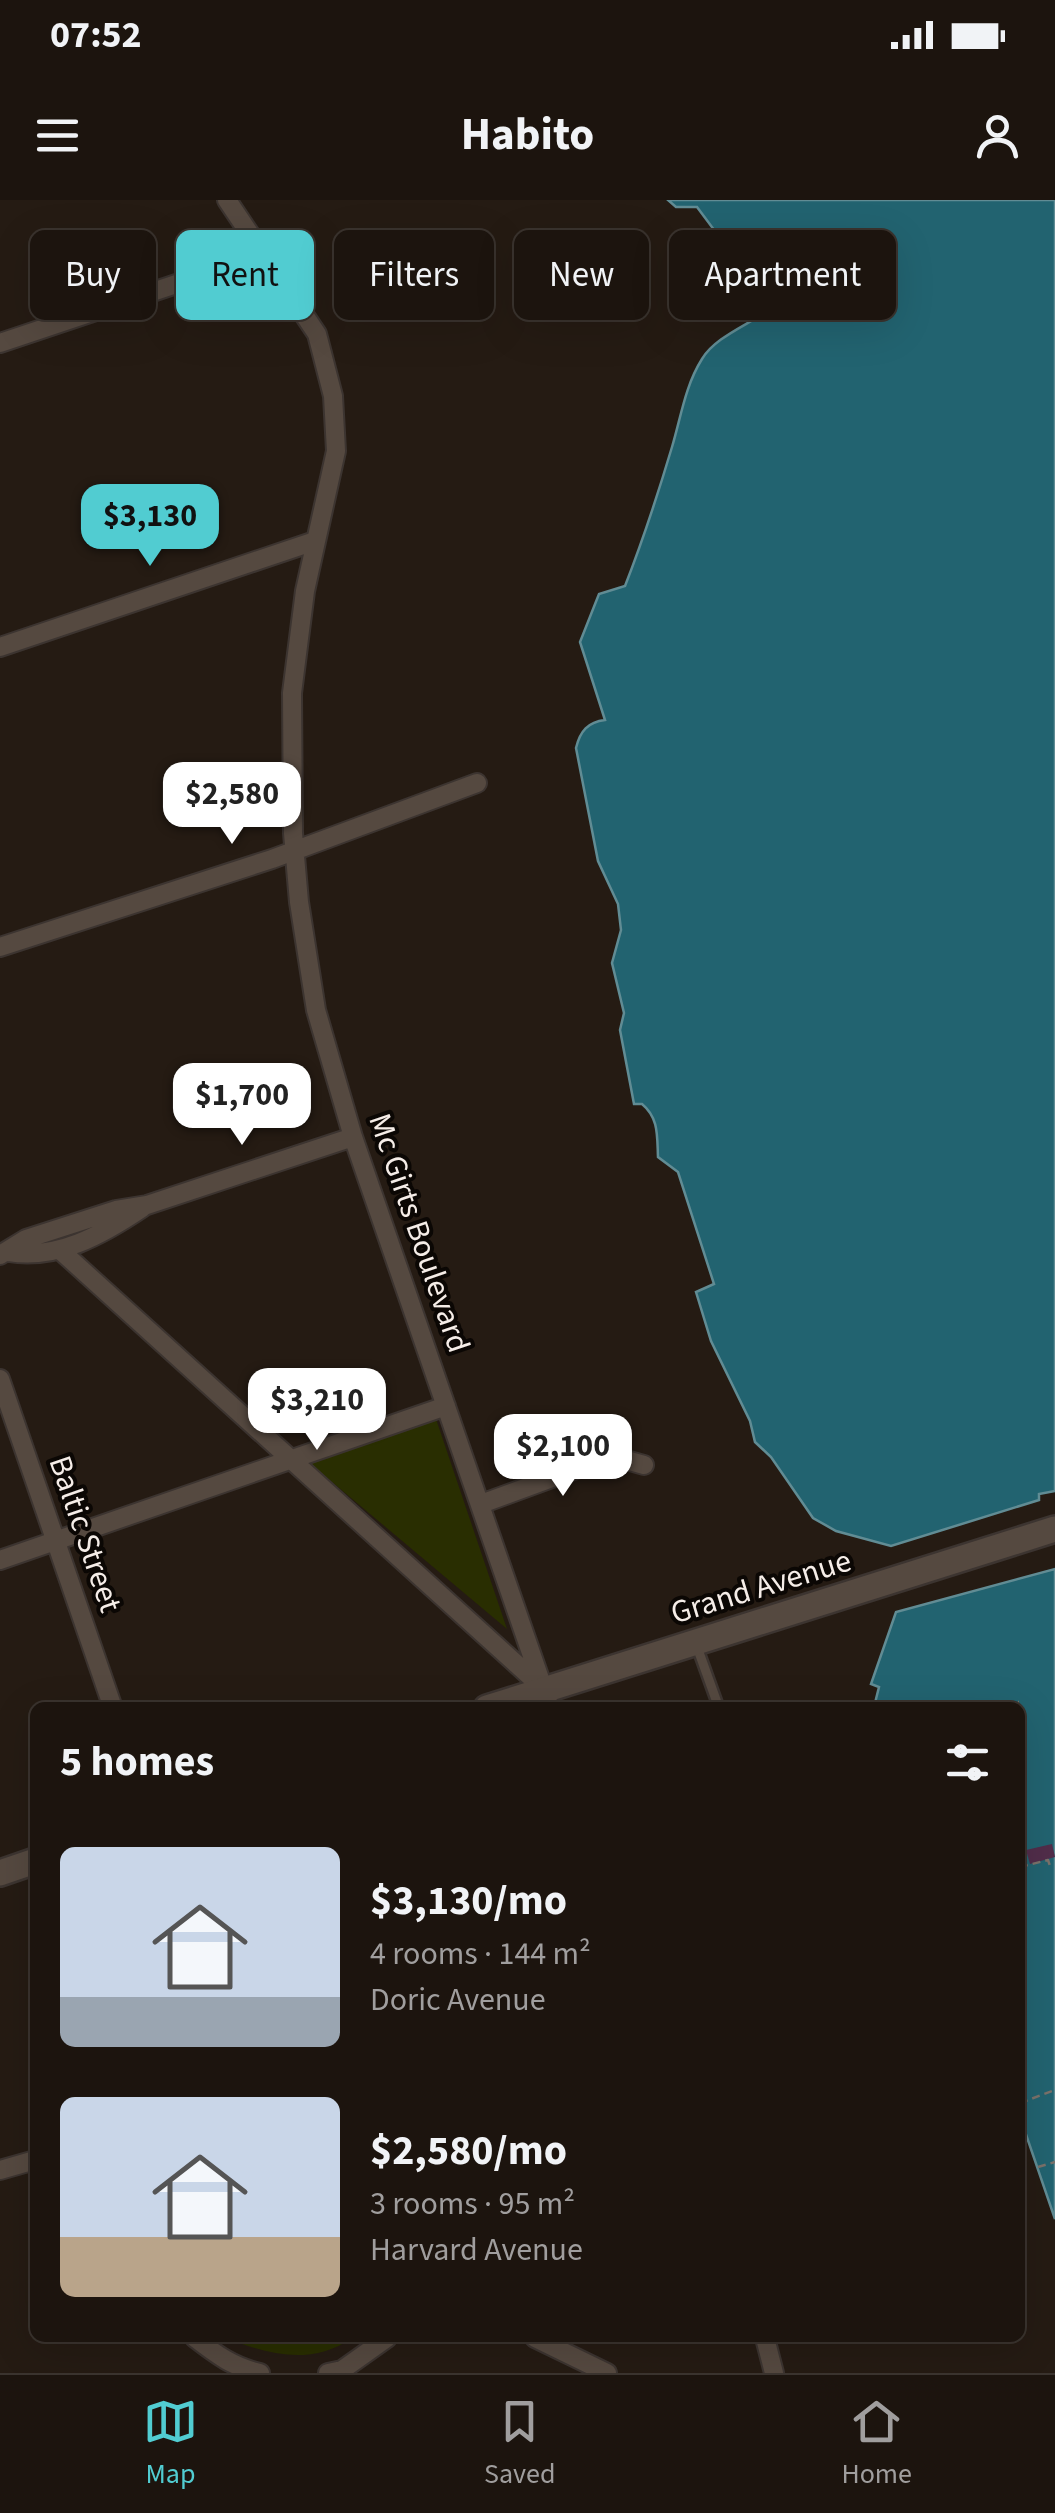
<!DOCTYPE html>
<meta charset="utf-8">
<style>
:root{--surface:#1c140e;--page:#251d17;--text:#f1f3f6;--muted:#a09e9e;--line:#3a332e;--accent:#51ccd1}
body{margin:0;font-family:"Source Sans 3",sans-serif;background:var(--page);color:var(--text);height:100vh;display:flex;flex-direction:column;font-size:38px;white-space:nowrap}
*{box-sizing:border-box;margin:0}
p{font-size:32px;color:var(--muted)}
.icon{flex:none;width:55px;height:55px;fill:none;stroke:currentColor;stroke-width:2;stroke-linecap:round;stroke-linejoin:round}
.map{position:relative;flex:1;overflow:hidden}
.details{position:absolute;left:30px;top:1502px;width:995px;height:640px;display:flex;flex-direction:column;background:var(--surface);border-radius:15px;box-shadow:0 10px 40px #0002,0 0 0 2px var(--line)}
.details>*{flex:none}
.hud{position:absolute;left:30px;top:30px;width:995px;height:90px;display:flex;gap:20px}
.price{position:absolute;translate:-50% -85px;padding:0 22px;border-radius:20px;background:#fff;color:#222;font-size:32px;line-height:65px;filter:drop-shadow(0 2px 5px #0008)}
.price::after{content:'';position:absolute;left:50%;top:60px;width:30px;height:22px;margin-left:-15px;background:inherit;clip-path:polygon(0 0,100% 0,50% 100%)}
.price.selected{background:var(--accent);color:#111}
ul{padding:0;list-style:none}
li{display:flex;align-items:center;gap:30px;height:250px;padding:0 30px}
li span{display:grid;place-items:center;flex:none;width:280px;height:200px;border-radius:15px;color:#555}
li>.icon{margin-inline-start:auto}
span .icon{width:120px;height:120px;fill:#fffc;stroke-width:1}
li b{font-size:42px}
h2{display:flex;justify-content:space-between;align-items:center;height:120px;padding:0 30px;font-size:42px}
.tag{padding:0 35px;border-radius:15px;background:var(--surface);box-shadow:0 10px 40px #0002,0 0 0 2px var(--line);font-size:35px;line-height:90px}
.tag.selected{background:var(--accent);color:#111}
.status{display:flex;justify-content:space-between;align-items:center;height:70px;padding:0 50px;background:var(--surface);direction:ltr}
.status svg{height:28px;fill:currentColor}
header{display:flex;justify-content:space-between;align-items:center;height:130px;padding:0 30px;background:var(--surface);font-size:45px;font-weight:700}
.dock{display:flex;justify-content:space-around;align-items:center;height:140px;border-top:2px solid var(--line);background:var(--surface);font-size:28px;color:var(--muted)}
.dock a{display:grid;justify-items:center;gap:5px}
.dock .selected{color:var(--accent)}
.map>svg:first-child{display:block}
.green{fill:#292e01}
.water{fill:#226370;stroke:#618c94;stroke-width:2.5}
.building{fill:#512d4a}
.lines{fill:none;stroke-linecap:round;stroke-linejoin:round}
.lane-casing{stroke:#3c3430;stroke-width:14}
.street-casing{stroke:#3c3430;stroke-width:22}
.secondary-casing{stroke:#3c3430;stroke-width:30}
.path{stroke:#7a716a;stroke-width:2.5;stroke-dasharray:8 5;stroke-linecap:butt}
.lane{stroke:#554940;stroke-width:9}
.street{stroke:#554940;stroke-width:18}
.secondary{stroke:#554940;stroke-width:25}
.labels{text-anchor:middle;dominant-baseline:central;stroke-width:8;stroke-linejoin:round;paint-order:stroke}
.street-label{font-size:32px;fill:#f5ede8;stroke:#0b0704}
</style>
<div class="status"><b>07:52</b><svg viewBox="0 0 49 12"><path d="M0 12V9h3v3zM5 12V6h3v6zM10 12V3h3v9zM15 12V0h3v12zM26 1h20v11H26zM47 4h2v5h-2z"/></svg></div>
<header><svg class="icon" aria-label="menu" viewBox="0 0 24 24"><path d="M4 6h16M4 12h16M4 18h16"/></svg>Habito<svg class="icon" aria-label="person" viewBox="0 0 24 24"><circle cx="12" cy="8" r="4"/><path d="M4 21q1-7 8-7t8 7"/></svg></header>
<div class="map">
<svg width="1055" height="2173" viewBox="0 0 1055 2173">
<rect width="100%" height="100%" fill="#251b13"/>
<path class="green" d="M436,1219L507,1429L307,1261Z
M227,2138H352C312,2166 268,2155 227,2138Z"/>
<path class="water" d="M668,0H1055V1291L1039,1294V1300L891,1346L836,1331L813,1318L771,1257L755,1242L750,1221L711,1141L696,1092L714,1084L678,972L658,957C657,936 659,918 642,904H634L620,830L624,813L612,763L621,730L618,704L598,661L576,548C580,531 588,522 605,520L580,442L599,394L625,386C643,340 658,294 672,247C681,217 685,186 702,159C719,131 766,120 787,94L786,83L757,60L732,54L697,7H676Z
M1055,1369V2019L1020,1917V1508L874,1507L879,1487L871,1484L896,1412Z"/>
<path class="building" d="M1052,1644L1055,1657L1030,1664L1026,1650Z"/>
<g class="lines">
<g class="lane-casing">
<path id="lane" d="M696,1444L719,1508"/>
</g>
<g class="street-casing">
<path id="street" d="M227,0L317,134L333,196L336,251L305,391L292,493L293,633L299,702L316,810L353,937L550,1508
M0,143L233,65L262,52
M0,447L315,341
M0,747L272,659L477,583
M60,1050L544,1489L537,1508
M9,1052C57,1060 102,1035 142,1008
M0,1055L26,1039L116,1010L147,1005L353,937
M0,1179L113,1508
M481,1304L612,1256L644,1265
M0,1360L446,1206
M0,1970L35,1960
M195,2138C217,2155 233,2167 260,2173
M535,2138L607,2173
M765,2138L774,2173
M328,2173L342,2170L387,2138"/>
</g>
<g class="secondary-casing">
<path id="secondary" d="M487,1508L1055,1329
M0,1673L35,1661"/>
</g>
<path class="path" d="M875,1502H1019
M1020,1611L1021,1616
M1020,1667L1048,1660L1051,1669
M1020,1903L1055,1890
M1038,1967L1055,1962"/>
<use href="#lane" class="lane"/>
<use href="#street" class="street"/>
<use href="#secondary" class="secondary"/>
</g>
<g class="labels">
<g class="street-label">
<text transform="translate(419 1033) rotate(71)">Mc Girts Boulevard</text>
<text transform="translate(85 1334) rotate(71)">Baltic Street</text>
<text transform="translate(761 1387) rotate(-17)">Grand Avenue</text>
</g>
</g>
</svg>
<b class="price selected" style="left:150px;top:369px">$3,130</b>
<b class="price" style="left:232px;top:647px">$2,580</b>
<b class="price" style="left:242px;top:948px">$1,700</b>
<b class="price" style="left:317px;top:1253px">$3,210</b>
<b class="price" style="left:563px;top:1299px">$2,100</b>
<div class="hud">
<a class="tag">Buy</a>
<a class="tag selected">Rent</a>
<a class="tag">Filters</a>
<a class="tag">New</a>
<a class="tag">Apartment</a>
</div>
<section class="details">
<h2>5 homes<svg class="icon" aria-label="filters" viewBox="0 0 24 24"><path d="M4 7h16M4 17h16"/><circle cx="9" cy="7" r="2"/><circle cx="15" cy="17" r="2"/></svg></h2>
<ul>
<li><span style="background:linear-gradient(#c9d6e8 75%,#9aa5b1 0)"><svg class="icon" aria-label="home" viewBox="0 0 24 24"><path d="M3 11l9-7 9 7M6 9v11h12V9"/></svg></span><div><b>$3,130/mo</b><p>4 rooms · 144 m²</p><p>Doric Avenue</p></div></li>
<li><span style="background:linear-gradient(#c9d6e8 70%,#b9a48a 0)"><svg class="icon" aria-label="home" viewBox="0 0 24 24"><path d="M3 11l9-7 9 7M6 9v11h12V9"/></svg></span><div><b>$2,580/mo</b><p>3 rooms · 95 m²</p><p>Harvard Avenue</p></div></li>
</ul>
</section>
</div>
<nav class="dock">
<a class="selected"><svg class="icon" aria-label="map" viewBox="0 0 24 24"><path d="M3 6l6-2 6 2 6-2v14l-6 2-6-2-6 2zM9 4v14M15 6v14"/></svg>Map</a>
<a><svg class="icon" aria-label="saved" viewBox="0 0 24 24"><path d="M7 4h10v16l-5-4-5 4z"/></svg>Saved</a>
<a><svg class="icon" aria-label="home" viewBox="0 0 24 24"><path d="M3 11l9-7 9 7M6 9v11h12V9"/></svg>Home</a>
</nav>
